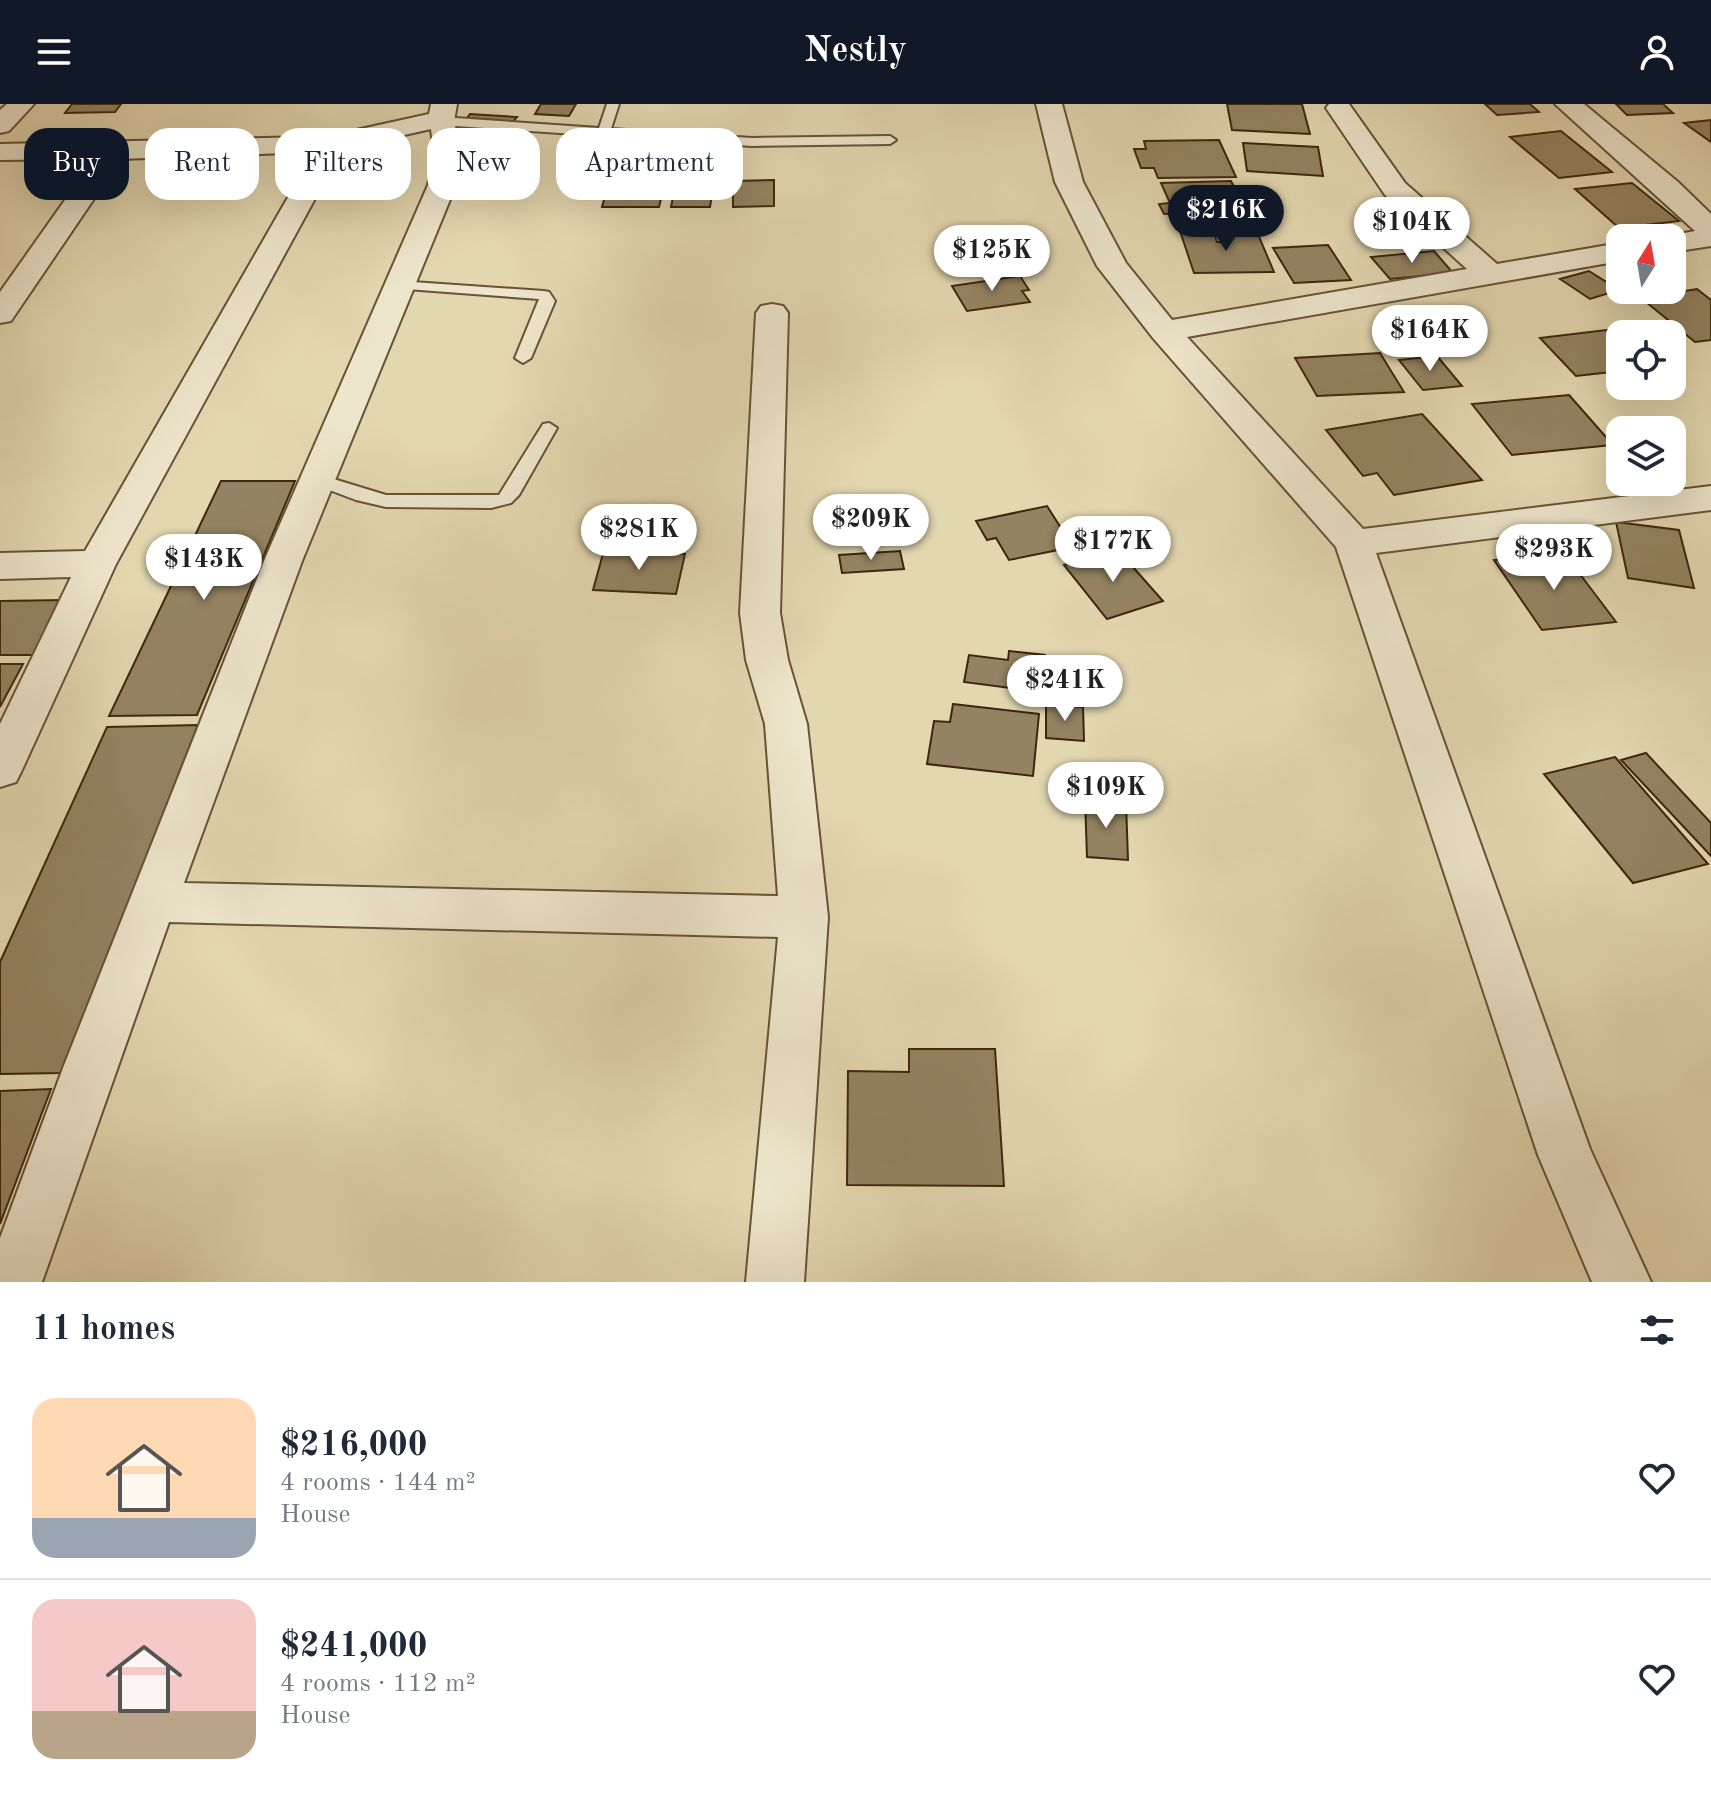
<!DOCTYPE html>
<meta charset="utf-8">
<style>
:root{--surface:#fff;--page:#f6f6f7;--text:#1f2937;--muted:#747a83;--line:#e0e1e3;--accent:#111827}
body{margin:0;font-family:"Old Standard TT",serif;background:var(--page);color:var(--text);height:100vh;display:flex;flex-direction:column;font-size:30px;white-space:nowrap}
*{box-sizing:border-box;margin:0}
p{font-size:26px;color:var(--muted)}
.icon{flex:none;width:44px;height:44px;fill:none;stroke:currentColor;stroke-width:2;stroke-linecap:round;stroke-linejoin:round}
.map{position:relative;height:1178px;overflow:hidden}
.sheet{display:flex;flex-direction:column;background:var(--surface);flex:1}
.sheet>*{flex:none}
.top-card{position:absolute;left:24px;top:24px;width:800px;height:72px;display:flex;gap:16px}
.needle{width:52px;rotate:11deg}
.tools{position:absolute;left:1606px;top:120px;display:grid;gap:16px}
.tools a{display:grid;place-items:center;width:80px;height:80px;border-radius:16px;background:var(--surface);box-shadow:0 8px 32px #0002;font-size:40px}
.price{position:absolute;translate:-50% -68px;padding:0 18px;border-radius:28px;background:#fff;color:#222;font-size:26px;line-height:52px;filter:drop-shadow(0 2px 4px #0008)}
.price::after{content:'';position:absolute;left:50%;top:48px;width:24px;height:18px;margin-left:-12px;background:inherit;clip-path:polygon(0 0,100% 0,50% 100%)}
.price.active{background:var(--accent);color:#fff}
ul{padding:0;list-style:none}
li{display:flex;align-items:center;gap:24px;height:200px;padding:0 32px}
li+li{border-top:2px solid var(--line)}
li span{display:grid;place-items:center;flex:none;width:224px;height:160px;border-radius:24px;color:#555}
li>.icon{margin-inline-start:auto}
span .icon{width:96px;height:96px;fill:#fffc;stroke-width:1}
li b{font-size:34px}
h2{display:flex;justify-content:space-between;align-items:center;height:96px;padding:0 32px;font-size:34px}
.chip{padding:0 28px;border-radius:24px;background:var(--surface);box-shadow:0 8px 32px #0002;font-size:28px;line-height:72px}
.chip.active{background:var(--accent);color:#fff}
header{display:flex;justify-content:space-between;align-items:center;height:104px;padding:0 32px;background:var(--accent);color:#fff;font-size:36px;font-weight:700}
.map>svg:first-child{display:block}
.building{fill:#948362;stroke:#3e270d;stroke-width:2}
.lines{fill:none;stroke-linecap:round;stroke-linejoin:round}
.lane-casing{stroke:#675336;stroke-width:4}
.street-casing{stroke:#675336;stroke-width:4}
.lane{fill:#ede5cc;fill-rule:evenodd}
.street{fill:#ede5cc;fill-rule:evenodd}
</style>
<header><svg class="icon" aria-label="menu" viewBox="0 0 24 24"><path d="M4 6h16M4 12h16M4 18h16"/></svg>Nestly<svg class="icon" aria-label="person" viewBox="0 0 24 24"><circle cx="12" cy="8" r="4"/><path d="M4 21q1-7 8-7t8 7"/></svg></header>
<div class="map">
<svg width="1711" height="1178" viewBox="0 0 1711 1178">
<rect width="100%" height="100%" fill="#e3d7b0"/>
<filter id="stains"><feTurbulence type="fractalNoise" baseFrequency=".0025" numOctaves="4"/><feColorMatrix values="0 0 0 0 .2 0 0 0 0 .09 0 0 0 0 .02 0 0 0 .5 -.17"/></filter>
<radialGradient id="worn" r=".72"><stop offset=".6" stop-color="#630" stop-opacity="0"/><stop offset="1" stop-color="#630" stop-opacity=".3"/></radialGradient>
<path class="building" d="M72,0H121L115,8L65,9Z
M541,0H576L569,12L535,10Z
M1227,0H1302L1310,30L1232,26Z
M1485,0H1530L1539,8L1497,11Z
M1616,0H1663L1673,9L1627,11Z
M470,10L517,13L511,20L464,18Z
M1711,16V38L1684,19Z
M1561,27L1612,68L1559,74L1510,33Z
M1219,36L1236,73L1158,74L1154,64H1141L1134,45H1146L1144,37Z
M1243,39L1318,43L1323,72L1247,67Z
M666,51L662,71H607L611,52Z
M774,76V102L733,103V77Z
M1231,77L1250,113L1198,115L1195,109L1164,110L1159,100L1170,99L1161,79Z
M676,78H714L710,103H671Z
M1632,79L1679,117L1619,124L1575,85Z
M608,81L664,82L659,103H602Z
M1213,126L1217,138H1229L1225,128H1257L1274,168L1194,169L1180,127Z
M1328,141L1351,176L1294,179L1273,144Z
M1434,147L1453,169L1390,175L1371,153Z
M1589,167L1619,186L1590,195L1560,175Z
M1020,172L1029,186L1022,187L1030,198L967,207L952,182Z
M1697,185L1711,196V236L1695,238L1641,194Z
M1623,224L1629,230H1620V267L1576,272L1540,234Z
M1380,249L1404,288L1317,292L1295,254Z
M1437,252L1462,282L1423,286L1399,256Z
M1569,291L1613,341L1512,351L1472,300Z
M1422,310L1482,376L1394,391L1377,369L1363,372L1326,326Z
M221,377H295L197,611L109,612Z
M1047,402L1073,443L1009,456L996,434L987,436L976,417Z
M1616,418L1679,426L1694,484L1628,474Z
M1117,445L1163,497L1107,515L1064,461Z
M604,446L685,450L676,490L593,486Z
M900,447L904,465L842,469L839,451Z
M1564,449L1616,518L1542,526L1494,456Z
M64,496L35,551H0V497Z
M1009,547L1045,551L1040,588L964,578L969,551L1008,556Z
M0,560H23L0,603Z
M953,600L1039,610L1033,672L927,660L934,617L950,618Z
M1046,600L1083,603L1084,637L1046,634Z
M198,621L61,969L0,970V858L107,623Z
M1646,649L1711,719V752L1621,656Z
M1615,653L1708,760L1633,779L1544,670Z
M1085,695L1126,698L1128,756L1087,753Z
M909,945H995L1004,1082L847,1081L848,967L909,968Z
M51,985L0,1120V987Z"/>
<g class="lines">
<g class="lane-casing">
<path id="lane" d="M607,0H619L611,25L752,34L890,32L896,36L890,40L752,42L441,21L435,17L441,13L599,24Z
M398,177L544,187L549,188L555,197L531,254L523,259L515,254L539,195L393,184L391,181Z
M549,319L557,324L519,391L511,399L491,404L386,403L356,396L311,379L308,375L317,370L386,391H499L543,320Z"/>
</g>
<g class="street-casing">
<path id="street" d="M7,0H34L9,27L0,29V6Z
M431,0H457L454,17L461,49L456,81L302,457L184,779L778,792L765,620L746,556L740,509L756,209L761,202L772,200L783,202L788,209L780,509L788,556L807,620L828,813L804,1178H746L778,833L169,818L42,1178H0V1134L63,964L264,457L428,81L434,49L431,25L342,45L116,460L22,666L16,678L0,683V620L71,473L0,475V449L85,447L314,48L121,55L11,217L0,219V188L94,55L0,56V40L306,33L347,28L429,10Z
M1036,0H1062L1083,78L1126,159L1172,216L1467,165L1385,91L1326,4L1329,0H1349L1405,79L1497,160L1620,139V157L1187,233L1363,425L1711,382V406L1376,449L1590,1045L1651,1178H1592L1538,1051L1336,443L1153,234L1097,162L1055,78Z
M1555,0H1584L1678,78L1711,110V142L1672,148V134L1662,133L1695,127Z"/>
</g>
<use href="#lane" class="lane"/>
<use href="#street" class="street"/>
</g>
<rect width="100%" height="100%" filter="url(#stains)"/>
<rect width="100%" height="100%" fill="url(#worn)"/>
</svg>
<div class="tools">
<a><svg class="needle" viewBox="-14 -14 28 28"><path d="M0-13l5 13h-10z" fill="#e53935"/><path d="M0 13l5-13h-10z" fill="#747a83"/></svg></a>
<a><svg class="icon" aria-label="locate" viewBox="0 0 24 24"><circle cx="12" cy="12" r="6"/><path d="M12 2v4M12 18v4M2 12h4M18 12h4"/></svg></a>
<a><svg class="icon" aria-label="layers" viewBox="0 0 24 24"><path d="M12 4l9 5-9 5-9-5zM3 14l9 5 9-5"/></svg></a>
</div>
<b class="price active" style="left:1226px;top:149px">$216K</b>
<b class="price" style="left:1412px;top:161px">$104K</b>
<b class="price" style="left:992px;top:189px">$125K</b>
<b class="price" style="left:1430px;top:269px">$164K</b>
<b class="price" style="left:871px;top:458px">$209K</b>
<b class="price" style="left:639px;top:468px">$281K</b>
<b class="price" style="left:1113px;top:480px">$177K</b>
<b class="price" style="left:1554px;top:488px">$293K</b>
<b class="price" style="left:204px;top:498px">$143K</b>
<b class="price" style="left:1065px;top:619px">$241K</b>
<b class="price" style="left:1106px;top:726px">$109K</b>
<div class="top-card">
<a class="chip active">Buy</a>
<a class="chip">Rent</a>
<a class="chip">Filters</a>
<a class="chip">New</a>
<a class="chip">Apartment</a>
</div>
</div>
<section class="sheet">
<h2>11 homes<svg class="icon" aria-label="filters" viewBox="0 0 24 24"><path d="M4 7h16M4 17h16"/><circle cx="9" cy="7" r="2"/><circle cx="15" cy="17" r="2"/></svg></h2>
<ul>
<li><span style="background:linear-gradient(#ffd9b3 75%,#9aa5b1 0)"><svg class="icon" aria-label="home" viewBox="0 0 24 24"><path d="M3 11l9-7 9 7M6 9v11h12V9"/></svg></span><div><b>$216,000</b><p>4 rooms · 144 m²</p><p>House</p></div><svg class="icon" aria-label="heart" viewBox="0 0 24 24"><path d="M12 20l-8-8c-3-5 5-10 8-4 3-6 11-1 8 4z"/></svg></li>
<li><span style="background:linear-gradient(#f6c9c9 70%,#b9a48a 0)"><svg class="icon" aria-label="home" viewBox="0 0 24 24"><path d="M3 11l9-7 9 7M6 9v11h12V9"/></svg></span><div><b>$241,000</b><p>4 rooms · 112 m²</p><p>House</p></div><svg class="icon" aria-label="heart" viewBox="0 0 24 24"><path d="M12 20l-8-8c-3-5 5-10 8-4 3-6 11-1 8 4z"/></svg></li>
</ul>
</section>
